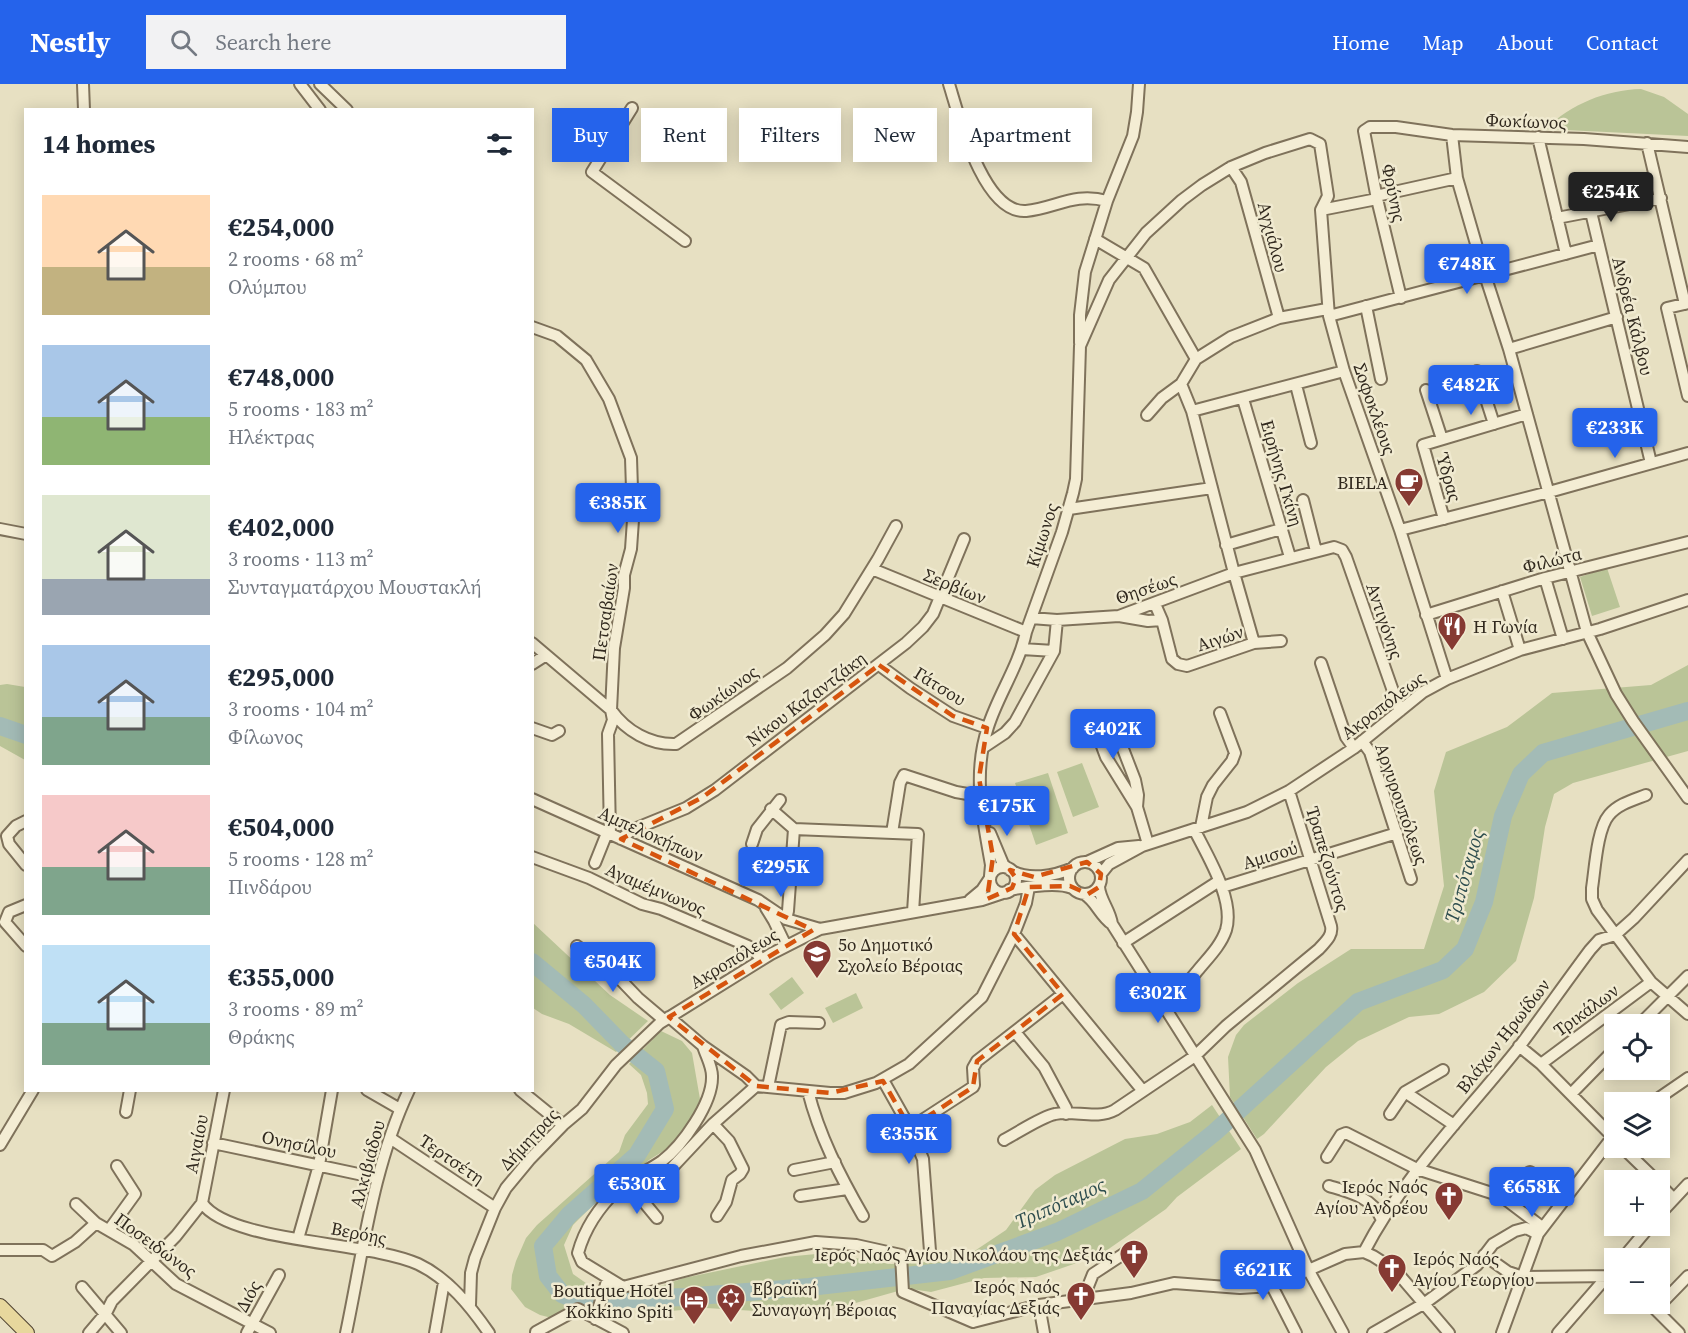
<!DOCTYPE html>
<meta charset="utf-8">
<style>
:root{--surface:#fff;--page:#f2f2f3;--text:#1f2937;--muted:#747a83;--accent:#2563eb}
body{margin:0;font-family:"Source Serif 4",serif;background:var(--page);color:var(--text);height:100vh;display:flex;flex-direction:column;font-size:22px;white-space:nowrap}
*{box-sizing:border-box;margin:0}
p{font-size:20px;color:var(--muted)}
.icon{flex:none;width:33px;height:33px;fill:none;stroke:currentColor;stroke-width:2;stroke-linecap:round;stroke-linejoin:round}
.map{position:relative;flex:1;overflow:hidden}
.details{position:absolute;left:24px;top:24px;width:510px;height:984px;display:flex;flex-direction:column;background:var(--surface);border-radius:0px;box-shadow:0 3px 15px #0003}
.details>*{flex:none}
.guide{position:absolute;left:552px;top:24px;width:570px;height:54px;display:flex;gap:12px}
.tools{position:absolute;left:1604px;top:930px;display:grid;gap:12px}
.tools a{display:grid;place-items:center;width:66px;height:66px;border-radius:0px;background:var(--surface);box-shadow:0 3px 15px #0003;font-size:30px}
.price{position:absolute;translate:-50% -51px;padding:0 14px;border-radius:6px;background:var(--accent);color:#fff;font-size:20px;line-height:39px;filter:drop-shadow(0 2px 3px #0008)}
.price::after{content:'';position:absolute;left:50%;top:36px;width:18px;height:14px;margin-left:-9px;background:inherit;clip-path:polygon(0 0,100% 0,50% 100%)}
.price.active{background:#222;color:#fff}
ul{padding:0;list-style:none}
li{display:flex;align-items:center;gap:18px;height:150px;padding:0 18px}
li span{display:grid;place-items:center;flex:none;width:168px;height:120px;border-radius:0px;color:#555}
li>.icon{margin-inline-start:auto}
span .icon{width:72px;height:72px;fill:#fffc;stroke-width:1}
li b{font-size:26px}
h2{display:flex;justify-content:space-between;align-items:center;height:72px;padding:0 18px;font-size:26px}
.pill{padding:0 21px;border-radius:0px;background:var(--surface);box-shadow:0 3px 15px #0003;font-size:21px;line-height:54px}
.pill.active{background:var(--accent);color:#fff}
header{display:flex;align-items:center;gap:36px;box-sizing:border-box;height:84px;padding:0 30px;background:var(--accent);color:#fff}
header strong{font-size:28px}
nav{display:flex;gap:33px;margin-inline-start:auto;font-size:21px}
.search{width:420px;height:54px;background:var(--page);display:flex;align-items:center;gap:15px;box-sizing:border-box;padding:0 21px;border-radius:0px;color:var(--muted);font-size:22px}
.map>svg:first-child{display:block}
.green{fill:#bac497}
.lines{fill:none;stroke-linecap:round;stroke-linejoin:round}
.river{stroke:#a3bbb6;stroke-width:18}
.minor-casing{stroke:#7f725b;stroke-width:14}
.major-casing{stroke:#4d402f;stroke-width:16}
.minor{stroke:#f4edd4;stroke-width:10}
.major{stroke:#e7d79d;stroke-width:14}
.marked{fill:none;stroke:#d6540e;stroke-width:4.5;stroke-dasharray:12 8;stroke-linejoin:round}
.labels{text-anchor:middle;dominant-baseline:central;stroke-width:5;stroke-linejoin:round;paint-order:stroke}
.street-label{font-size:18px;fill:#31291e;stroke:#f0ead0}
.poi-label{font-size:18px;fill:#31291e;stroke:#f0ead0;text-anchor:end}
.water-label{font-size:20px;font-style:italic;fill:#2f4e4f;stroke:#f0ead0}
</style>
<header>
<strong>Nestly</strong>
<div class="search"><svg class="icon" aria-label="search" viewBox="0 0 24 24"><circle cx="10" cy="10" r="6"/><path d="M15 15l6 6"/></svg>Search here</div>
<nav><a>Home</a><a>Map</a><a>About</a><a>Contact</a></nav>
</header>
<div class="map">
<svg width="1688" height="1249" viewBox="0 0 1688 1249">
<rect width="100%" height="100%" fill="#e7e0c2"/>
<path class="green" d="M1641,5L1664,13L1688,30V52L1545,45C1572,20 1605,6 1641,5Z
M1607,484L1620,523L1592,532L1580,493Z
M1688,581V667L1573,699L1554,710L1545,743L1534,814L1516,877L1484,908L1439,930L1409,933L1358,957L1326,983L1264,1050L1257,1055L1230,1013L1228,973L1236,951L1244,941L1298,899L1351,865H1424L1444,802L1434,707L1446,668L1507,643L1552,609L1651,601Z
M7,600L25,603V676L0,662V601Z
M1082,679L1099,723L1073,733L1057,688Z
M1048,689L1068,749L1036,761L1015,699Z
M532,838L610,911L648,937L616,968L569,940L542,930L533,924Z
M792,893L804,909L781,926L769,910Z
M856,909L863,924L833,939L825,924Z
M661,947L682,957L692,969L700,1015L694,1034L678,1058L649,1076L630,1094L616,1101L604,1110L573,1141L564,1161L573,1190L593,1204L602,1208L597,1224L578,1225L556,1235L540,1231L525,1223L511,1205L512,1191L516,1177L526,1154L537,1141L619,1068L625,1051L648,1020L647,1009L641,991L629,980Z
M1212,1021L1241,1065L1177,1113L1166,1125L1100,1171L1036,1193L984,1194L931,1208L911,1205L898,1207L845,1222L818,1221L772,1228L706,1224L658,1228L646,1227L632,1222L600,1223L604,1209H626L649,1206L684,1194L785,1173L816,1170L843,1172L891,1180L945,1177L976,1166L1006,1146L1035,1106L1055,1091L1125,1055L1157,1050L1190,1038Z"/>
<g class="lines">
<path class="river" d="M0,642L26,651
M532,878L584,921L622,960L656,987L665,1025L637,1071L569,1131L543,1162L548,1192L562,1210L580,1217L685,1213L809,1203L950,1187L1057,1148L1142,1107L1215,1048L1358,918L1443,886L1465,865L1484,818L1503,732L1521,690L1543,669L1688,627"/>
<g class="minor-casing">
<path id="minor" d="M83,0L84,26
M300,0L320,26
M320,0L347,26
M949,0C959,32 983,130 1026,127C1056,124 1074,108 1107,117
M632,24L592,88L685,157
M1452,51L1457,94L1485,191L1509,265L1587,548L1616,610L1633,637L1688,714
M1538,53L1566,170
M1647,59L1685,220
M1231,83L1241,98L1279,234
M1376,112L1457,94
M1321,126L1377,115
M1591,128L1651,379
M1557,134L1661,114
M1095,155L1144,184L1196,275
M1401,214L1377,115L1364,47L1370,43H1396L1452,51L1584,55L1688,63
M1688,219L1667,224L1688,312
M1366,222L1381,295
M1329,232L1599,161
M532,243L557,252L586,276L609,315L631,374L633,436L631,465L624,491V504L614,564L611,626L613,636L608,650L610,750
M1080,259V231L1085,188L1107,117L1133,52L1137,28L1139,0
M1509,265L1617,233
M1477,287L1494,340
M1181,300L1192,327L1234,489L1254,559
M1296,301L1311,359
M1426,306L1442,355
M1243,315L1290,473
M1192,327L1344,287
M1147,331L1162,314L1181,300L1196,275L1231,253L1279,234L1327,225
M1303,416L1316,467
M1069,425L1212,404
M1444,435L1423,361L1527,330
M0,445L26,450
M1400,446L1549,408L1688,369
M1226,461L1281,445
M872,485L1026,548
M1545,494L1563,555
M1502,507L1520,566
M1155,520L1162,536L1172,575L1178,580L1187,582L1254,559L1281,557
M1426,531L1545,494L1688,458
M1119,532L1148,537L1162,536
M1031,534L1057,536L1119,532L1234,489L1334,463L1342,466L1346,473L1400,627
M532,559L611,626C626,647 650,661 676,660L787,584L825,551L844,530L878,475L896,442
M1022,565L1054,567
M1321,579L1346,653L1354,664
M532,580L546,571
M879,581L910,604L953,632L987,644
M1118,636L1116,643L1118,652L1135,696L1138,711L1137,723L1148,760
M1093,638L1106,673L1137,723
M532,644L552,651L559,647
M1362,657L1370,668L1411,795
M984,663L1005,649L1015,638L1054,567L1057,536
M1646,711C1633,716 1618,720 1609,731C1597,745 1595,785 1592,804V815L1597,826L1651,898L1688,930
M532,715L758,816L786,835L820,845
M771,725L794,745L918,750L913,828
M26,737L16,742L7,752L9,760L26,781
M1201,743L1207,713L1213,701L1232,677L1235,669L1220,629
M892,749L900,699L904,691L956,708L979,712
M990,749L1003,780L1007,784
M621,755L632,746L686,724L715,706L906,559L923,543L933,530L964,455
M752,760L757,745L780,716
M532,773L589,794L642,820L661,825L748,862L756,868L761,876
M1069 794a16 16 0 1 1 32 0a16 16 0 1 1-32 0Z
M1087,778L1118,764L1139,762
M595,779L607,749
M990 796a13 13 0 1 1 26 0a13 13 0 1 1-26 0Z
M1010,786C1028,797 1055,792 1073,784
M1101,790L1109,780L1142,762L1247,728L1289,707L1354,664L1423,608L1447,595L1520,566L1600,545L1688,516
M990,792L991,781C983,734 972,691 988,643C998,611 1019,582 1026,548L1062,448L1073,409L1076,395L1080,262L1109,196L1146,149L1182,116L1202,101L1231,83L1265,69L1310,55L1320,60L1328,112L1321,126L1329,232L1344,287L1400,446L1447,595
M1099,803C1100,816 1110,826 1112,840
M1222,803L1397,749
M1009,806C1025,803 1058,798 1072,804
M1084,810C1096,817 1100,832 1112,840L1255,1066L1309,1187L1343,1249
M970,816L982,806L990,794
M26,821L9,828L5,838L26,862
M766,824L774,837L786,862
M786,835L788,827L794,745
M1014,850L1143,1007
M1123,859L1219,797
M577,862L617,892L638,914L664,936
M1164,923C1178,912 1188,898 1199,885C1209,873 1221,861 1226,846C1235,816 1208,773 1194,745
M669,933L703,962L746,992L756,1002L830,1009H844L876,999L909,980L982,913L1014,850L1026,819L1029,803
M1640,940L1688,892
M1015,948L1044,983L1066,1024V1030
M703,962C706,972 712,982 712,992C713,1019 682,1062 662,1077C648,1087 632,1093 619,1104C600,1122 585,1143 578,1169L582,1178L623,1203L741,1172L816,1158L856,1161L901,1171L903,1208L973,1238
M1519,962L1541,980L1614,1054
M1541,980L1651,898
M883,996L910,1044L923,1075L930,1167
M768,1003L781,941L789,938L819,939
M367,1006L400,1025
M520,1006L563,1041
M808,1007C819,1051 840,1092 863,1132
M1405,1008L1454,1041
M1571,1010L1614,966
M1653,1018L1688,994
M126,1028L130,1006
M1390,1030L1405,1008L1443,986
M713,1040L729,1057L743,1085L740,1090L732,1096L726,1118L717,1132
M910,1044L973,1003L974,1001L973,984L977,977L1063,910
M390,1054L495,1124
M1004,1056C1017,1049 1043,1032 1055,1030C1074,1026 1097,1036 1115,1026L1195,972L1226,942L1319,865C1325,858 1333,852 1331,842L1289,707
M213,1059L377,1094
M0,1061L33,1006
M1623,1064L1656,1096
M1327,1073L1341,1051L1346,1049L1417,1085L1501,1112L1542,1143
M794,1086L835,1078
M1659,1100L1673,1114
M1329,1102C1349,1108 1372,1113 1381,1134
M800,1112L847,1105
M1501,1112L1522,1092L1530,1088L1564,1116
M202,1119C230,1159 367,1157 418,1180C448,1194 471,1223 489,1249
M76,1120L96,1139L134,1161L176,1200L270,1249
M1659,1131L1688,1100
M657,1134L638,1111L668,1088L713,1040L756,1002
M109,1146L135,1110L117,1082
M298,1155L319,1081L332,1006
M0,1166H43L52,1172L75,1158L96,1139
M1364,1168C1404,1091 1465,1031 1519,963C1543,931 1566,898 1590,866L1599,856L1615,851L1634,834L1688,776
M1484,1171L1508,1188L1523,1193L1614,1192
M1623,1174L1650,1142
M1272,1202L1296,1249
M82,1203L121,1249
M1083,1215L1093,1190L1125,1169
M1650,1220L1679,1249
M470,1221L471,1189L475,1174L495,1124L506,1104L530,1075L563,1041L582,1025L616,981L660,939L771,870L820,845L982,816L1006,808
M1039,1221L1044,1249
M1656,1225L1688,1192
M595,1235L608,1194
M973,1238L1039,1221L1131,1209L1174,1199L1240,1204L1272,1202L1345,1170L1364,1168L1373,1172L1395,1186L1449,1249
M89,1249L106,1229L112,1217L176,1152L202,1119L224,1006
M247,1249L279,1191
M346,1249C363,1168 373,1082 409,1006
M435,1249L444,1198
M536,1249V1248L578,1225L623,1249
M1373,1249L1425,1219L1477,1181L1493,1160L1515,1147L1526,1144L1538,1150
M1502,1249L1538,1150L1614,1051
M1558,1249L1611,1188"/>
</g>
<g class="major-casing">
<path id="major" d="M0,1222L27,1249"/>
</g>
<use href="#minor" class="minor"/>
<use href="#major" class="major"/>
</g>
<path class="marked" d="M879,581L953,632L987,644L979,694L993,773L987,815L1012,804L1016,794L1010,786L1034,793L1087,778L1101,790L1099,803L1088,810L1070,802L1029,803L1014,850L1063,910L977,977L973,1003L910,1044L883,997L830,1009L756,1002L669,933L813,846L621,755L703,713Z"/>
<defs>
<g id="cafe-pin" transform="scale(1.5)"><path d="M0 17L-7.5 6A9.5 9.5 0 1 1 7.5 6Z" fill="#863a33" stroke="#f0ead0"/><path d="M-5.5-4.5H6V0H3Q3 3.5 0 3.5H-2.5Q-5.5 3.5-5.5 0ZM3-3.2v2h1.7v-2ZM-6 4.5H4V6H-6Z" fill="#fff"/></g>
<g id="restaurant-pin" transform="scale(1.5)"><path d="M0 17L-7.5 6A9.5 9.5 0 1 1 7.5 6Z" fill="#863a33" stroke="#f0ead0"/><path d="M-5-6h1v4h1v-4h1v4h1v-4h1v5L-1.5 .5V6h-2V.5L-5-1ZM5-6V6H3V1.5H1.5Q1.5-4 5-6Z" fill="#fff"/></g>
<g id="school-pin" transform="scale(1.5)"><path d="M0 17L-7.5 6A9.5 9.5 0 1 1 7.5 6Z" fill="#863a33" stroke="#f0ead0"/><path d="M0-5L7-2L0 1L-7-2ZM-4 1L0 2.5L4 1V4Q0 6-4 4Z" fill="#fff"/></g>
<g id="church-pin" transform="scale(1.5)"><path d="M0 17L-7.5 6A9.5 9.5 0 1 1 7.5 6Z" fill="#863a33" stroke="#f0ead0"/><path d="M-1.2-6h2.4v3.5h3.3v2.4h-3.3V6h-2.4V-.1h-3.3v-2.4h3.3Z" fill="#fff"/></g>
<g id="synagogue-pin" transform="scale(1.5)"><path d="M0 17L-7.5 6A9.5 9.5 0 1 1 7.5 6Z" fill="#863a33" stroke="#f0ead0"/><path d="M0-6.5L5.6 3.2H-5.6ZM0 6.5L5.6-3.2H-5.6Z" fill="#fff"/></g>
<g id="hotel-pin" transform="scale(1.5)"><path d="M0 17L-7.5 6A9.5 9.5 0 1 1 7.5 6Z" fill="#863a33" stroke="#f0ead0"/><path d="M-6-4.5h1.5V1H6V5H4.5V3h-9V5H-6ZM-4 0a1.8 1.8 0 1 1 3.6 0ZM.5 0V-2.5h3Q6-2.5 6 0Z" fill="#fff"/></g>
</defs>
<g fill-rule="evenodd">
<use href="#cafe-pin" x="1409" y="398"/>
<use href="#restaurant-pin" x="1452" y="542"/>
<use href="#school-pin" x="817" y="870"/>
<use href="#church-pin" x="1449" y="1112"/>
<use href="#church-pin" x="1134" y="1170"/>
<use href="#church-pin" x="1392" y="1184"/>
<use href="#church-pin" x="1081" y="1212"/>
<use href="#synagogue-pin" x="731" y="1214"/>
<use href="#hotel-pin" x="694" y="1216"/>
</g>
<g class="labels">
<g class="street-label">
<text transform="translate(1526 37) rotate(2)">Φωκίωνος</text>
<text transform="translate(1394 109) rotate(78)">Φρύνης</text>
<text transform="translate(1273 153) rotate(75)">Αγχιάλου</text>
<text transform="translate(1633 232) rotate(76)">Ανδρέα Κάλβου</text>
<text transform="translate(1375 325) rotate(71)">Σοφοκλέους</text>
<text transform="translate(1282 389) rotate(74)">Ειρήνης Γκίνη</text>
<text transform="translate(1449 393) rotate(74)">Ύδρας</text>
<text transform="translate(1042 451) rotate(-72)">Κίμωνος</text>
<text transform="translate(1552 476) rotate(-14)">Φιλώτα</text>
<text transform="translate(955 502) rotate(22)">Σερβίων</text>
<text transform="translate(1146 504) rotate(-19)">Θησέως</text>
<text transform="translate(605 528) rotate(-82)">Πετσαβαίων</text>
<text transform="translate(1385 537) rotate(71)">Αντιγόνης</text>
<text transform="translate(1220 554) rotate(-18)">Αιγών</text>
<text transform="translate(940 602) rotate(32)">Γάτσου</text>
<text transform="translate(723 609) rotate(-36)">Φωκίωνος</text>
<text transform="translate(806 615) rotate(-37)">Νίκου Καζαντζάκη</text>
<text transform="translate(1383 621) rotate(-37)">Ακροπόλεως</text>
<text transform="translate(1402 720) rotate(71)">Αργυρουπόλεως</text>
<text transform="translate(651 750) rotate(24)">Αμπελοκήπων</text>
<text transform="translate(1270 771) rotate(-17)">Αμισού</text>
<text transform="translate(1328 775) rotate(73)">Τραπεζούντος</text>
<text transform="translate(656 805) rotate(23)">Αγαμέμνωνος</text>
<text transform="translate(734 874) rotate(-31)">Ακροπόλεως</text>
<text transform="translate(1586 926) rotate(-36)">Τρικάλων</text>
<text transform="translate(1503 952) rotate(-52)">Βλάχων Ηρωίδων</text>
<text transform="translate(529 1055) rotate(-47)">Δήμητρας</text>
<text transform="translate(196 1060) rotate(-79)">Αιγαίου</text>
<text transform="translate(299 1060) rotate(12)">Ονησίλου</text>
<text transform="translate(452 1075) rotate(34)">Τερτσέτη</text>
<text transform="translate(367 1080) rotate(-75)">Αλκιβιάδου</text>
<text transform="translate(359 1149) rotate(11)">Βερόης</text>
<text transform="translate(156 1161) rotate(36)">Ποσειδώνος</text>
<text transform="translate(248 1212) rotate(-62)">Διός</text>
</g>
<g class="poi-label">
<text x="1388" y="398">BIELA</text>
<text x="1473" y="542" text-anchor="start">Η Γωνία</text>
<text x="838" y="860" text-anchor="start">5ο Δημοτικό<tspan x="838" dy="21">Σχολείο Βέροιας</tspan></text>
<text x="1428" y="1102">Ιερός Ναός<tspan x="1428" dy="21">Αγίου Ανδρέου</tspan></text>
<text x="1113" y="1170">Ιερός Ναός Αγίου Νικολάου της Δεξιάς</text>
<text x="1413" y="1174" text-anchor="start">Ιερός Ναός<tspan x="1413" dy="21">Αγίου Γεωργίου</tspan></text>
<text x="1060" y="1202">Ιερός Ναός<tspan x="1060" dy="21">Παναγίας Δεξιάς</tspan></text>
<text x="752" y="1204" text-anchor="start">Εβραϊκή<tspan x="752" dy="21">Συναγωγή Βέροιας</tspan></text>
<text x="673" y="1206">Boutique Hotel<tspan x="673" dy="21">Kokkino Spiti</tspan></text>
</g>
<g class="water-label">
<text transform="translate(1464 792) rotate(-74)">Τριπόταμος</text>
<text transform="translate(1060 1119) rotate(-24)">Τριπόταμος</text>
</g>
</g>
</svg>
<div class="tools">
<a><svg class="icon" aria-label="locate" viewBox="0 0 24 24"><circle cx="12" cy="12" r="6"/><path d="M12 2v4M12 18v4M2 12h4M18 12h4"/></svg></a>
<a><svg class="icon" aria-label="layers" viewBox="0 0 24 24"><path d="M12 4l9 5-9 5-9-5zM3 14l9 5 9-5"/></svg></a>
<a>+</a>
<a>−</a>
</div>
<b class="price active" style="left:1611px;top:139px">€254K</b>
<b class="price" style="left:1467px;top:211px">€748K</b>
<b class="price" style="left:1471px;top:332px">€482K</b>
<b class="price" style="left:1615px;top:375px">€233K</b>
<b class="price" style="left:618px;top:450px">€385K</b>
<b class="price" style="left:1113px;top:676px">€402K</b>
<b class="price" style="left:1007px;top:753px">€175K</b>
<b class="price" style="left:781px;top:814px">€295K</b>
<b class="price" style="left:613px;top:909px">€504K</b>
<b class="price" style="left:1158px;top:940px">€302K</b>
<b class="price" style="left:909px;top:1081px">€355K</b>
<b class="price" style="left:637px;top:1131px">€530K</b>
<b class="price" style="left:1532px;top:1134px">€658K</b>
<b class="price" style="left:1263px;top:1217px">€621K</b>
<div class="guide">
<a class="pill active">Buy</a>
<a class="pill">Rent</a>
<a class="pill">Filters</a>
<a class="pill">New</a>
<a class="pill">Apartment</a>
</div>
<section class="details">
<h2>14 homes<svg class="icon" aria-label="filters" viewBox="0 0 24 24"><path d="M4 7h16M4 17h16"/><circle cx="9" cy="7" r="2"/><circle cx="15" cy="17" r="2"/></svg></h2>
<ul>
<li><span style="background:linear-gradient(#ffd9b3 60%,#c2b280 0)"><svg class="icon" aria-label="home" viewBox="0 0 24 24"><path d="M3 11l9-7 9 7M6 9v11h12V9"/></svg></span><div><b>€254,000</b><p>2 rooms · 68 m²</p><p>Ολύμπου</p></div></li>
<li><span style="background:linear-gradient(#a9c7e8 60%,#8fb573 0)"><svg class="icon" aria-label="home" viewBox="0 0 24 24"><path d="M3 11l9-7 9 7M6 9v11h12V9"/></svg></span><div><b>€748,000</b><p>5 rooms · 183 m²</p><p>Ηλέκτρας</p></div></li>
<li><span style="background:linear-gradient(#dfe7d0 70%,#9aa5b1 0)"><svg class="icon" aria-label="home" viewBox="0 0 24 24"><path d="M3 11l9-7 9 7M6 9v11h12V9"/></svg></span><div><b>€402,000</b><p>3 rooms · 113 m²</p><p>Συνταγματάρχου Μουστακλή</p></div></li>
<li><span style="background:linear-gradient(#a9c7e8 60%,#7fa58c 0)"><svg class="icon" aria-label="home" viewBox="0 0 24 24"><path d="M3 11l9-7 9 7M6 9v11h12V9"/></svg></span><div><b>€295,000</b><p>3 rooms · 104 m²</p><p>Φίλωνος</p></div></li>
<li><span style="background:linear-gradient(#f6c9c9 60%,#7fa58c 0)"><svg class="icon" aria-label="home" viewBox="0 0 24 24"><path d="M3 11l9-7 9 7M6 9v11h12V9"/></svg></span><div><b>€504,000</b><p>5 rooms · 128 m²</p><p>Πινδάρου</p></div></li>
<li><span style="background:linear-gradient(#bfe0f5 65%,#7fa58c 0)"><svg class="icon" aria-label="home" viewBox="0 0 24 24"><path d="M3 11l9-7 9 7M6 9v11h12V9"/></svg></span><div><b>€355,000</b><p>3 rooms · 89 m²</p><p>Θράκης</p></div></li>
</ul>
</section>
</div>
